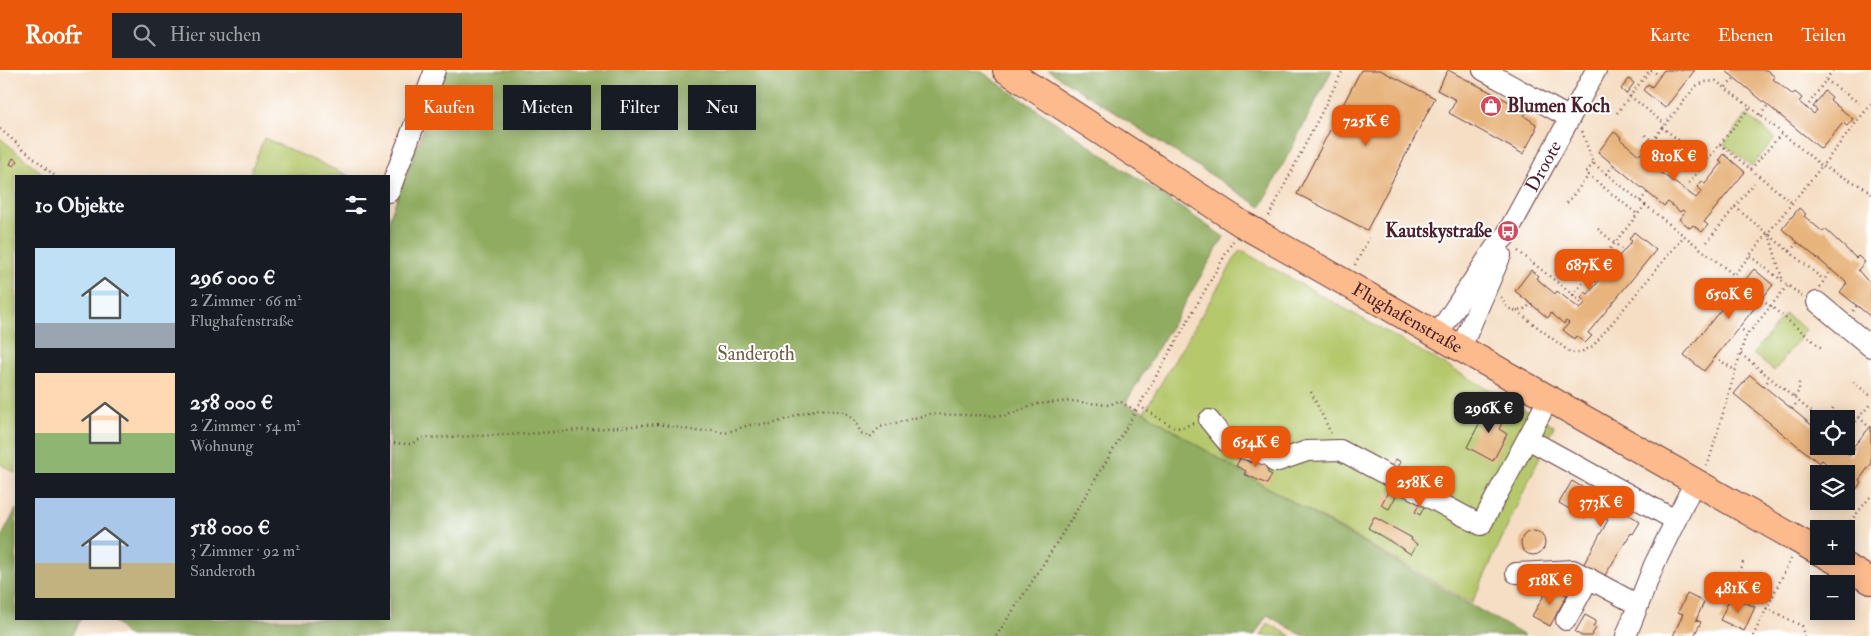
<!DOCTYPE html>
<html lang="de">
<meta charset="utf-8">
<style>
:root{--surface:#171b24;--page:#20242c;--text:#f1f3f6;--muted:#9ea1a6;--accent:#ea580c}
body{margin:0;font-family:"IM FELL Double Pica",serif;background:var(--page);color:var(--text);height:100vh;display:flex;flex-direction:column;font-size:19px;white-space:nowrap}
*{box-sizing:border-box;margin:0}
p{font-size:16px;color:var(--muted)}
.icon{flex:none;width:28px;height:28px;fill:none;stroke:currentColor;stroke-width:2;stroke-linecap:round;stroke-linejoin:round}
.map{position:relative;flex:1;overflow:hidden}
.side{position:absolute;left:15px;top:105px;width:375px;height:445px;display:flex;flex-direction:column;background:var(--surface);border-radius:0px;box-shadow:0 2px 12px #0003}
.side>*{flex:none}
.top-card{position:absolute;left:405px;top:15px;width:475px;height:45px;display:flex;gap:10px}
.fabs{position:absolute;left:1810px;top:340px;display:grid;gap:10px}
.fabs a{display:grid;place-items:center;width:45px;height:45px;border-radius:0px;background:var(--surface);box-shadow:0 2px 12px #0003;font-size:25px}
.price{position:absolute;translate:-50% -42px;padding:0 11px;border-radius:10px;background:var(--accent);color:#fff;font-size:16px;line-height:32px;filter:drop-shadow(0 1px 2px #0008)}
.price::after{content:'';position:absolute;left:50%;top:30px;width:15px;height:11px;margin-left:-8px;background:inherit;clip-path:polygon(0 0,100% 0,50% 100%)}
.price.active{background:#222;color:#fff}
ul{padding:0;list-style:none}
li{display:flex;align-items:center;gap:15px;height:125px;padding:0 20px}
li span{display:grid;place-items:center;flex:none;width:140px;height:100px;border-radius:0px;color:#555}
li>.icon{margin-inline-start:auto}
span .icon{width:60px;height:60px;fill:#fffc;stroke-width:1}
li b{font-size:21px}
h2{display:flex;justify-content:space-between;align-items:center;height:60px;padding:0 20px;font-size:21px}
.tag{padding:0 18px;border-radius:0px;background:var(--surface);box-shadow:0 2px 12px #0003;font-size:18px;line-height:45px}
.tag.active{background:var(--accent);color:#fff}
header{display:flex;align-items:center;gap:30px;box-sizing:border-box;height:70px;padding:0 25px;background:var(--accent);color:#fff}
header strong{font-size:24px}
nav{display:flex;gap:28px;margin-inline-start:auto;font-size:18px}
.search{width:350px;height:45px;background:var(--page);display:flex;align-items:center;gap:12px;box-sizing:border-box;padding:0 18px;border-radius:0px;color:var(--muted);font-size:19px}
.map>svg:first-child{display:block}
.green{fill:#b5c86c;stroke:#80744c}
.forest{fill:#90ac60;stroke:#6d6646}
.building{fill:#e7b47d}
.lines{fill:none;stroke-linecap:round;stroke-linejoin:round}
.minor-casing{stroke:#643c42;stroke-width:22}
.major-casing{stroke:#643c42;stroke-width:28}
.path{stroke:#643c42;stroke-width:2.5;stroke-dasharray:1 4;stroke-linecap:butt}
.minor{stroke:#fff;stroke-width:20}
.major{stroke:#fcba8d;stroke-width:26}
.labels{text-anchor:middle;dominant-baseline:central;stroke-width:4;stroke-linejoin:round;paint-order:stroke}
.poi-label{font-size:19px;font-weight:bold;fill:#4a1f2b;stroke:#fff;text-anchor:start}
.street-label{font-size:19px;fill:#4a1f2b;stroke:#fff}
.park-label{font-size:19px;fill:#6f5a42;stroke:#fff}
</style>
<header>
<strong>Roofr</strong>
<div class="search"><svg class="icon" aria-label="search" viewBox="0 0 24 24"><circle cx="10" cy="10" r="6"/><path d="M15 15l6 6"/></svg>Hier suchen</div>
<nav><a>Karte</a><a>Ebenen</a><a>Teilen</a></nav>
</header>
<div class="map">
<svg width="1871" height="566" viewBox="0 0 1871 566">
<rect width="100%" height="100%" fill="#fff"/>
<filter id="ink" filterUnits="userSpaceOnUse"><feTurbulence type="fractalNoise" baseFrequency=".02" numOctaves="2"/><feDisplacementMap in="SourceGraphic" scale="10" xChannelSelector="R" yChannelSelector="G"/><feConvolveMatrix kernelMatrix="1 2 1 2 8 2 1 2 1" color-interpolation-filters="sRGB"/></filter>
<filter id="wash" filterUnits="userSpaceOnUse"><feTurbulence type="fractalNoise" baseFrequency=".0096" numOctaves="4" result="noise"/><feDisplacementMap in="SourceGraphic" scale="20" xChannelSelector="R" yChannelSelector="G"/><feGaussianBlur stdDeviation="1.12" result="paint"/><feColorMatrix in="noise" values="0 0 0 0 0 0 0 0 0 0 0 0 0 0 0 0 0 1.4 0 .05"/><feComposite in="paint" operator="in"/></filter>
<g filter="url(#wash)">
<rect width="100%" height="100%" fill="#f5dec4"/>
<path class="green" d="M1747,45L1775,68L1752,96L1724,74Z
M0,68L42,103L40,106H16V403L0,394Z
M264,68L349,106H249Z
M1240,180L1554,356L1472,533L1244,404L1144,342Z
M1785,244L1806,260L1774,301L1753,284Z
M1268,553L1291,566H1261Z"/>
<path class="forest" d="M446,0H979L1224,167L1125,334L1144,342L1244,404L1525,566H1304L1267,545L1254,566H128L111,549H389V149Z
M1048,0H1332L1261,137Z
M16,439V549H81L72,566H0V470Z"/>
<g id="blocks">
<path class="building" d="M1361,0H1380L1435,28L1367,160L1297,124Z
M1448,0L1527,41L1524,46L1536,54V60L1523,84L1449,43L1456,30L1437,20Z
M1664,0H1695L1665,38L1643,20L1648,14L1652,17Z
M1725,0H1767L1775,7L1773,9L1793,25L1795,22L1802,28L1799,32L1814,44L1817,40L1813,37L1825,21L1832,27L1830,30L1853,49L1847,56L1843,53L1821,79Z
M1629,9L1634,13L1626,24L1621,19Z
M1614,62L1621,67L1620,69L1639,85L1641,83L1654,94L1653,97L1696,128L1702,121L1697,117L1702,111L1705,114L1722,93L1719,91L1724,84L1745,102L1704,152L1708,155L1702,162L1693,155L1690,158L1679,149L1685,142L1682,140L1680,142L1668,132L1664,136L1598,82Z
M13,88L18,91L14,96L10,94Z
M1799,138L1806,144L1804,146L1823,162L1825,159L1856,188L1858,186L1865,192L1858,200L1871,215V247L1840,222L1847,213L1782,159Z
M1634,162L1656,180L1588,263L1592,266L1585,273L1576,266L1574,269L1563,260L1569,253L1566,251L1564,254L1551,243L1548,248L1515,221L1531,200L1538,206L1536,208L1555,224L1557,221L1580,239L1586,232L1581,228L1585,222L1588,224L1605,204L1602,201L1612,189L1615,191L1632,171L1629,169Z
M1754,199L1773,215L1704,301L1684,285Z
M1750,305L1819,361V376H1838L1850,386L1855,379L1853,377L1871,356V394L1859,410L1861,412L1856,420L1846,412V404H1835L1839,399L1837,398L1834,400L1822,390L1819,393L1734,324Z
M1489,335L1506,345L1499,359L1507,364L1493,391L1467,377Z
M1256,383L1272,393L1267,402L1272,405L1267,414L1244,404L1246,401L1236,396L1241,387L1250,393Z
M1396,389L1401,392L1395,402L1390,399Z
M1572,411L1640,452L1633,464L1631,463L1602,510L1581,499L1608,450L1590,440L1585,448L1559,433Z
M1388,422L1396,426L1389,439L1381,435Z
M1421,431L1426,433L1420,445L1415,442Z
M1374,447L1412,468L1411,470L1417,474L1411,484L1368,458Z
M1521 473a12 12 0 1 1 24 0a12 12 0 1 1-24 0Z
M1550,515L1567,525L1550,556L1532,546Z
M1687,524L1704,532L1696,550L1701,552L1694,566H1673L1683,544L1678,542Z
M1731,526L1755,537L1744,561L1720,550Z
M1585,545L1596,551L1593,557L1596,558L1591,566H1582L1575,562Z"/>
</g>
</g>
<g filter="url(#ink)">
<use href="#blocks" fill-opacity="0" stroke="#643c42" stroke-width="1"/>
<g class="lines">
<g class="minor-casing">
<g id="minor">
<path d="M1483,0L1570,48"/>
<path d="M389,122L435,0"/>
<path d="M1817,232L1871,277"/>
<path id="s1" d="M1437,265L1496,176L1505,167L1596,0"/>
<path d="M1461,278L1501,185"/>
<path d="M1209,350L1227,372L1234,376L1282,389"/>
<path d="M1528,369L1675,450"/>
<path d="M1275,392L1307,381L1340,380L1481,455L1549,328"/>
<path d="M1516,503L1573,500L1638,535"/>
<path d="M1566,550L1589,508"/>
<path d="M1626,566L1654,495L1695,411"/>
</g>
</g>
<g class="major-casing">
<g id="major">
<path id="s2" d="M1006,0L1242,154L1819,482"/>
<path d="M1827,486L1871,511"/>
</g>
</g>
<path class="path" d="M1651,0L1660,6
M1826,10L1859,33
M1726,17L1735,8
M1630,26L1665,54
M1871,34L1822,96L1863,117L1871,124
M1806,38L1833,0
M1617,43L1650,0
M1760,45L1768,35
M1662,57L1706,92
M0,59L55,106
M1645,65L1652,71L1696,16L1705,12L1716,11L1750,37L1720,74
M1593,93L1586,103L1637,144
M1751,99L1782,63
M1606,104L1613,96
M1689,113L1720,74L1792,133
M1640,131L1647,123
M1567,133L1589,105
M1645,135L1734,205L1822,96L1750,37
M1735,137L1824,210
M1269,146L1343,0
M1598,159L1624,181
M1769,164L1783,212
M1707,172L1754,113
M1518,181L1573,225L1645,135L1593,93L1582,61
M1790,181L1798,172
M1750,186L1802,226
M1573,191L1598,213
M1355,195L1369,168
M1820,217L1831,199
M1573,225L1583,234
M1501,227L1507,238C1518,242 1522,242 1531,234
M1762,229L1823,279
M1517,241L1571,283L1581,282L1593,276L1684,166
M1853,241L1857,235
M1738,258L1748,263
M1741,284L1820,349
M1715,287L1736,301
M1853,312L1871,326
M1764,316L1770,308
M1311,322L1331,363
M1794,327L1799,321V310
M1139,336L1173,357L1182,358L1193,353
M1792,339L1798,331
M1859,347L1869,357
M1831,349L1833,337
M1846,363L1871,333
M389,373L411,374L423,368L527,364L659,354L696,361L712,360L725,363L749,355L772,354L817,339L845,342L855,351L861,363L870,367L880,357L930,344L1005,346L1037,334L1071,331L1109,335L1119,331L1137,341
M1846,376L1853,382
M1706,396L1709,391L1745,268L1787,216
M1844,459L1871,426
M1728,525L1744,490
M1766,538L1802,556L1804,566
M996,566C1082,439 1157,305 1233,171
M1753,566L1791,489"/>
<use href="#minor" class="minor"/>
<use href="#major" class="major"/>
</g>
</g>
<defs>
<g id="shop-disc" transform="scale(1.125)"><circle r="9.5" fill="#d1495b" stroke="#fff"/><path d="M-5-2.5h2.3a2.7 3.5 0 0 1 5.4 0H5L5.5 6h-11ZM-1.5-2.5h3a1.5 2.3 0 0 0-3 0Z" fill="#fff"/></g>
<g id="bus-disc" transform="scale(1.125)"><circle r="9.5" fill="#d1495b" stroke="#fff"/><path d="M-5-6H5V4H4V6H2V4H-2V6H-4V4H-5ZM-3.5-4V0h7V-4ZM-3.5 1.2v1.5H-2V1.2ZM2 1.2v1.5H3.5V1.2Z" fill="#fff"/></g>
</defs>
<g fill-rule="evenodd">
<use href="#shop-disc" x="1491" y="36"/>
<use href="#bus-disc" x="1508" y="161"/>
</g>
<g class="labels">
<g class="poi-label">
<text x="1507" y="36">Blumen Koch</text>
<text x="1492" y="161" text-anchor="end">Kautskystraße</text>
</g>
<g class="street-label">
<text stroke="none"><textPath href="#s1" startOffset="200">Droote</textPath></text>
<text stroke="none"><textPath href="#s2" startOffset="472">Flughafenstraße</textPath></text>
</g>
<g class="park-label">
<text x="756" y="284">Sanderoth</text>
</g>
</g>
</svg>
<div class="fabs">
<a><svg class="icon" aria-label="locate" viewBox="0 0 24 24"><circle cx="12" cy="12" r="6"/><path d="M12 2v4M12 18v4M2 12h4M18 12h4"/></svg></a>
<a><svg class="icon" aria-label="layers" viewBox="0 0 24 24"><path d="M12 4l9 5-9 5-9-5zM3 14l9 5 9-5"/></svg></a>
<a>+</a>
<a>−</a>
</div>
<b class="price" style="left:1366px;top:77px">725K €</b>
<b class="price" style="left:1674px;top:112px">810K €</b>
<b class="price" style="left:1589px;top:221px">687K €</b>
<b class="price" style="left:1729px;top:250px">650K €</b>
<b class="price active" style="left:1489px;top:364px">296K €</b>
<b class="price" style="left:1256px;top:398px">654K €</b>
<b class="price" style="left:1420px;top:438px">258K €</b>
<b class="price" style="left:1601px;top:458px">373K €</b>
<b class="price" style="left:1550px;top:536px">518K €</b>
<b class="price" style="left:1738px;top:544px">481K €</b>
<div class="top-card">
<a class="tag active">Kaufen</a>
<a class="tag">Mieten</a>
<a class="tag">Filter</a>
<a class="tag">Neu</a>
</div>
<section class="side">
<h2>10 Objekte<svg class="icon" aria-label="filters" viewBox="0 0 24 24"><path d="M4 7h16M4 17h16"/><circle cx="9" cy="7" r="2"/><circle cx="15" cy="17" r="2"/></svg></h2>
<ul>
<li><span style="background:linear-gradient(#bfe0f5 75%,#9aa5b1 0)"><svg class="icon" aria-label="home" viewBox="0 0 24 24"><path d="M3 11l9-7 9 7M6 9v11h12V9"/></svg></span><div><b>296 000 €</b><p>2 Zimmer · 66 m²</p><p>Flughafenstraße</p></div></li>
<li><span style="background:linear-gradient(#ffd9b3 60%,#8fb573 0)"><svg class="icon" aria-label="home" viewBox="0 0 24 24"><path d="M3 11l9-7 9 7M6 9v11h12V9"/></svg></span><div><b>258 000 €</b><p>2 Zimmer · 54 m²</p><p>Wohnung</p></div></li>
<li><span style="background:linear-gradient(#a9c7e8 65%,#c2b280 0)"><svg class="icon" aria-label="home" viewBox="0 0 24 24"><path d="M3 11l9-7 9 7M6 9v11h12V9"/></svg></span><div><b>518 000 €</b><p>3 Zimmer · 92 m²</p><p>Sanderoth</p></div></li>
</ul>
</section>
</div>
